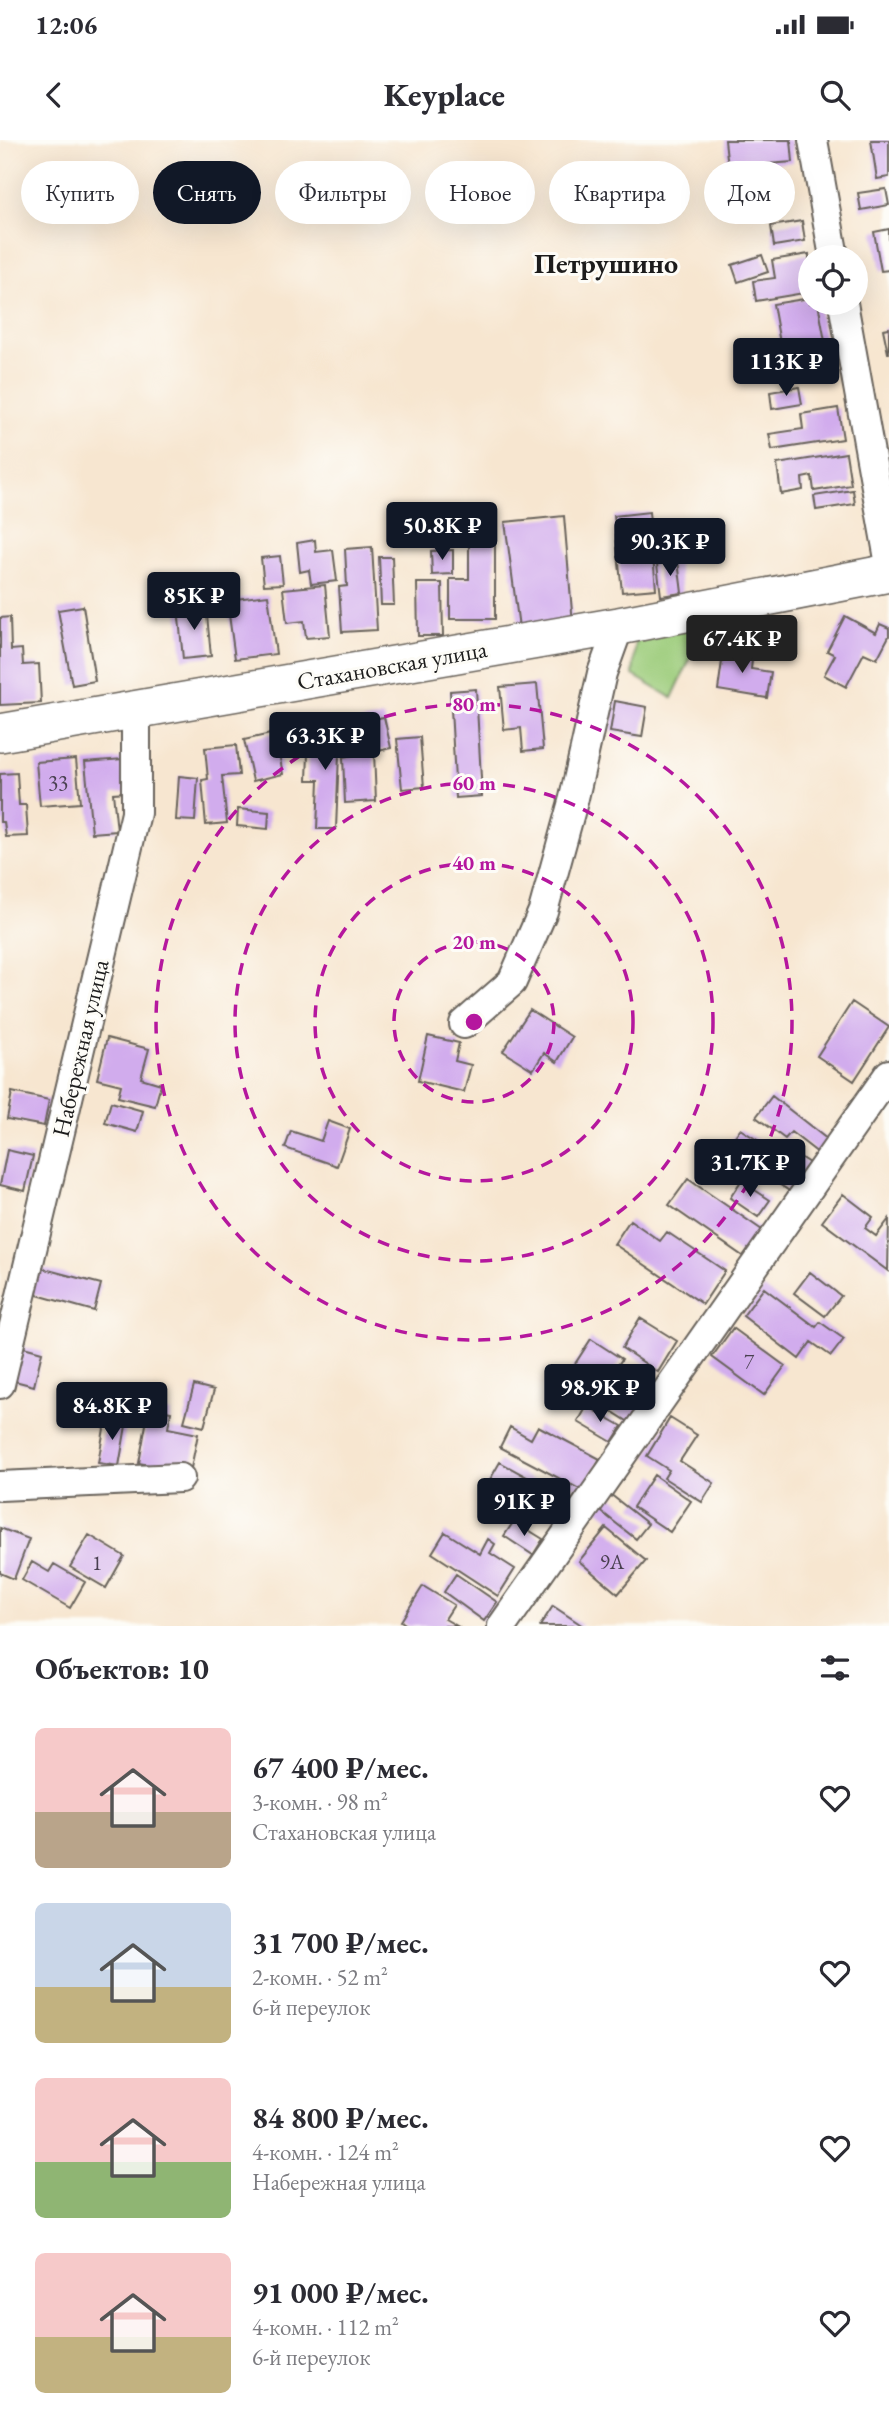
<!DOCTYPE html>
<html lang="ru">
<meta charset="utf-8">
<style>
:root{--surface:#fff;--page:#f2f2f3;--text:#2b2b33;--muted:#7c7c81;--accent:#111827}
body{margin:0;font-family:"EB Garamond",serif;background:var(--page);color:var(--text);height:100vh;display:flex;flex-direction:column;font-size:26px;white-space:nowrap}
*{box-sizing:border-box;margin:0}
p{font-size:23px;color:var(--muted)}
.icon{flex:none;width:38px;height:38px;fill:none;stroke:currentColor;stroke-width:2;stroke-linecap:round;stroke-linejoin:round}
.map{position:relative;height:1486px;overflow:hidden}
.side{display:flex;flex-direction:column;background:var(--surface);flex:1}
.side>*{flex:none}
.banner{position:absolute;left:21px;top:21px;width:847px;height:63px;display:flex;gap:14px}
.controls{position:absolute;left:798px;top:105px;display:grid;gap:14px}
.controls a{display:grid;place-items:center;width:70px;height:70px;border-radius:50%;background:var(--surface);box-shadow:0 7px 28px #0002;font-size:35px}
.price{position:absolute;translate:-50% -60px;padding:0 16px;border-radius:7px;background:var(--accent);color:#fff;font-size:23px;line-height:46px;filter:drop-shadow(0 2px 4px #0008)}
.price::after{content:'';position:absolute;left:50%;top:42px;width:21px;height:16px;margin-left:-10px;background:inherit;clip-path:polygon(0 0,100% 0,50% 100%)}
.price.on{background:#222;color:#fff}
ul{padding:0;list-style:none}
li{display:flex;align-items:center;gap:21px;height:175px;padding:0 35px}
li span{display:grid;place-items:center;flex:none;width:196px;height:140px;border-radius:10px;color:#555}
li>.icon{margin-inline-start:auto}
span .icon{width:84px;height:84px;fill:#fffc;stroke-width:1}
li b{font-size:30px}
h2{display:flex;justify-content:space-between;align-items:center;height:84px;padding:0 35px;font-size:30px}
.tag{padding:0 24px;border-radius:32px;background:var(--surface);box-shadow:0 7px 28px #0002;font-size:24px;line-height:63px}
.tag.on{background:var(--accent);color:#fff}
.status{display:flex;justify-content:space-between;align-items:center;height:49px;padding:0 35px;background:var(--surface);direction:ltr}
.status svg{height:19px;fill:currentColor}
header{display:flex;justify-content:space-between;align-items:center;height:91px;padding:0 35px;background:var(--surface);font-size:32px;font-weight:800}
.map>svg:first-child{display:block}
.green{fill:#9ccc7a;stroke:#5c744b;stroke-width:2}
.building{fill:#d1aced}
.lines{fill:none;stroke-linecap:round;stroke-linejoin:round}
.minor-casing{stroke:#69635b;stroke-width:32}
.tertiary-casing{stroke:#69635b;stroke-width:40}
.minor{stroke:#fff;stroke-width:28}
.tertiary{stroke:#fff;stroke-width:37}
.ring{fill:none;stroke:#b5179e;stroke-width:3.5;stroke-dasharray:12 9}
.labels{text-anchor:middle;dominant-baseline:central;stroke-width:6;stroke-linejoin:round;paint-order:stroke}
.number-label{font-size:21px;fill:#494050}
.street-label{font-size:24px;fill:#1c1c1c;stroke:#fdfcf7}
.quarter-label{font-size:28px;font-weight:bold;fill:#1c1c1c;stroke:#fdfcf7}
.centre{fill:#b5179e;stroke:#fdfcf7;stroke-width:3.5}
.ring-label{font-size:21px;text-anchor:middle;font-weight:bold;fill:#b5179e;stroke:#fdfcf7;stroke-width:6;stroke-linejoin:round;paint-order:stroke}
</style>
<div class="status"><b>12:06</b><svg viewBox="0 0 49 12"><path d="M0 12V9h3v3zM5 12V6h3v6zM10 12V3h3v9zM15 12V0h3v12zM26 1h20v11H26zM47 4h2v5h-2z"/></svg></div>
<header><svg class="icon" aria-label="back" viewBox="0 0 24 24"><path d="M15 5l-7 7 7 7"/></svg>Keyplace<svg class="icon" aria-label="search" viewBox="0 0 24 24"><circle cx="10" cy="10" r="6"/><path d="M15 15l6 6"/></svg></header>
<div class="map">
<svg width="889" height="1486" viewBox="0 0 889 1486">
<rect width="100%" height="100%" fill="#fdfcf7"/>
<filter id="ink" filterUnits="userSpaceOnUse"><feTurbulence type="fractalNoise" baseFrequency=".0143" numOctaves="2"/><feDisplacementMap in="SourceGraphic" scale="14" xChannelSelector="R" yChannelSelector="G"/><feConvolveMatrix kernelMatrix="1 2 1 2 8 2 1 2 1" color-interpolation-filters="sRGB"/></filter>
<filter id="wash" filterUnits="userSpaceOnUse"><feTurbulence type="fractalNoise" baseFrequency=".00686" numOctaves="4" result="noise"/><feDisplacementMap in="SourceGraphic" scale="28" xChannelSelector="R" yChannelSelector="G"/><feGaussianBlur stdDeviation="1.57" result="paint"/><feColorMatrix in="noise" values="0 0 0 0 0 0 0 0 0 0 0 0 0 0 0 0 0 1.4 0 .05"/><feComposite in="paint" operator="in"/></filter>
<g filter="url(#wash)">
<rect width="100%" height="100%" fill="#f7e6d0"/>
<path class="green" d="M705,487L672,558L633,535L636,498Z"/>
<g id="blocks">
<path class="building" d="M725,0H791L793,22L728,27Z
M871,0H889V37L877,39Z
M886,49L889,65L861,70L858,53Z
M802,81L805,101L774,106L771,86Z
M889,89V130L881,131L874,92Z
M809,114L810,152L756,161L753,141L775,138L772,120Z
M762,115L768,132L738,142L732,125Z
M810,158V163H818L826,207L782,214L773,164Z
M889,188V213H888L883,189Z
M799,247L802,264L772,269L770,252Z
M838,268L843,299L772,310L769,294L803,289L801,274Z
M846,313L851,345L814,351L812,336L802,338L803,350L781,354L777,324Z
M853,350L855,364L816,370L814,356Z
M649,372L656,449L622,452L614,376Z
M564,376L573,484L520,495L505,382Z
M469,379L495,380V479H450V439H469Z
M315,400L316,412L333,410L337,441L311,444L309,430L300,432L297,403Z
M372,407L377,490L342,492L339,447L347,446L345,409Z
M453,410V434L432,435L431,411Z
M280,416L283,444L264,445L261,418Z
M379,417H392L394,465H381Z
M678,421L682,453L661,456L657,424Z
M417,443H442L443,496H418Z
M325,445L330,496L306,498L304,481L287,483L283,449Z
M268,455L276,514L235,519L227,460Z
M206,465L211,516L183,519L178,468Z
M83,466L95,541L72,545L58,470Z
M845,476L876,493L880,484L889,488V496L877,519L864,513L846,547L824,535L835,515L827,511Z
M10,477L11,510L22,509L23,525L39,524L41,563L0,565V478Z
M724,507L753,512L751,529L771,532L767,558L718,550Z
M537,544L543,609L523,611L521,588L504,590L500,547Z
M476,549L482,656L456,658L450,551Z
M615,561L647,567L642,597L610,592Z
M384,577L391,608L374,612L376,661L345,663L343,617L355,615L350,583Z
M309,587L340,588L336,689H317L319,640H307Z
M275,593L283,634L253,641L244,600Z
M420,597L424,647L402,649L397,599Z
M236,605L239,635L222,636L227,683L206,685L202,640L208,639L205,608Z
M76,619L80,663L40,666L36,622Z
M123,619L126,652L113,653L117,691L92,693L85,622Z
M17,633L19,665H26L28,696L6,697L4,682H0V634Z
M179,636L198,638L195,681L176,680Z
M238,669L269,672L268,689L237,686Z
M852,862L889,887L854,941L817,916Z
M530,870L572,897L557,922L544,913L533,930L503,911Z
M428,896L459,903L455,921L471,925L464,952L418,941Z
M107,898L149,909L141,938L161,944L155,966L118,957L121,945L97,939Z
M12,952L49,960L44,986L7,979Z
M772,956L828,1000L818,1013L791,992L785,999L756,977Z
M111,962L143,971L137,992L105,983Z
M328,981L350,989L337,1026L285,1008L291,991L321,1001Z
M740,989L773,1010L780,1004L809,1023L791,1052L726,1009Z
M7,1010L33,1016L25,1051L0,1045Z
M688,1039L762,1090L744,1117L669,1065Z
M741,1041L770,1060L758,1077L730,1058Z
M843,1054L873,1077L865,1088L876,1096L889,1079L888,1131L822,1082Z
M630,1080L660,1101L667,1092L725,1131L703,1164L614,1104Z
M37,1127L101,1144L94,1171L30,1153Z
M810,1132L841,1156L825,1176L794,1153Z
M764,1148L816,1187L820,1182L844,1199L831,1216L811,1202L799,1219L743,1176Z
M640,1178L677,1201L658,1232L622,1208Z
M733,1188L785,1226L764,1255L712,1217Z
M591,1199L622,1219L611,1236L648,1259L632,1284L564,1241Z
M16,1205L42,1212L34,1246L7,1239Z
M194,1245L214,1250L204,1287L184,1282Z
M587,1266L622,1286L612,1302L578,1282Z
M149,1268L171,1272L168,1288L198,1294L190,1333L139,1323Z
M106,1277L127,1280L119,1326L98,1323Z
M670,1278L697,1295L680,1321L714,1343L702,1362L664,1338L669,1330L647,1316Z
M538,1286L600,1319L583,1351L500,1307L510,1287L531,1299Z
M500,1322L570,1361L560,1380L540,1369L535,1378L484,1350Z
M654,1335L691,1361L670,1392L633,1367Z
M610,1354L648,1384L636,1399L598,1369Z
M514,1381L543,1399L533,1415L504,1396Z
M0,1388L29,1399L14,1439L0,1433Z
M606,1388L646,1421L618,1454L579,1421Z
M445,1392L480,1414L488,1399L495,1404L490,1413L515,1429L498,1456L432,1413Z
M89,1395L124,1416L106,1448L70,1427Z
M32,1422L49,1432L54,1424L85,1442L70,1468L22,1440Z
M456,1434L497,1462L484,1481L444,1452Z
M423,1446L454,1465L445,1479L457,1486H408L401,1481Z
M553,1466L583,1486H540Z"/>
</g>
</g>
<g filter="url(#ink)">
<use href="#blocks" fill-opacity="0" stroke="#69635b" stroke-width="2"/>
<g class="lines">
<g class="minor-casing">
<path id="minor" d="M813,0L834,117
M843,163L889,419
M464,884L512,842L543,771L574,658L602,533L619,486
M0,1244L136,673V569
M0,1346L180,1338
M502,1486L889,934"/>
</g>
<g class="tertiary-casing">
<path id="tertiary" d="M0,593L619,486L889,433"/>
</g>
<use href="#minor" class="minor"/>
<use href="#tertiary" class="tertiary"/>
</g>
</g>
<g class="ring">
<circle cx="474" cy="882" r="80"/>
<circle cx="474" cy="882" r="159"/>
<circle cx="474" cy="882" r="239"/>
<circle cx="474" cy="882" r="318"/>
</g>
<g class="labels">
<g class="number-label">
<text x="58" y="642">33</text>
<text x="749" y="1221">7</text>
<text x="612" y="1421">9А</text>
<text x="97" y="1422">1</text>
</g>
<g class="street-label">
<text transform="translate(392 525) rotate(-10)">Стахановская улица</text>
<text transform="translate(80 908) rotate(-77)">Набережная улица</text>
</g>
<g class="quarter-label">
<text x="606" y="123">Петрушино</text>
</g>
</g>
<circle cx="474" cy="882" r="10" class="centre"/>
<g class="ring-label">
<text x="474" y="571">80 m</text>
<text x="474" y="650">60 m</text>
<text x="474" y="730">40 m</text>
<text x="474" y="809">20 m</text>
</g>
</svg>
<div class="controls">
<a><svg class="icon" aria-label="locate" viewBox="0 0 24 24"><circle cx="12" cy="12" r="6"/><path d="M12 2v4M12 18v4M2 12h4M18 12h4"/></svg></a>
</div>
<b class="price" style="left:786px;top:258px">113K ₽</b>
<b class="price" style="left:442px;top:422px">50.8K ₽</b>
<b class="price" style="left:670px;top:438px">90.3K ₽</b>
<b class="price" style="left:194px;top:492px">85K ₽</b>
<b class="price on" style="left:742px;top:535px">67.4K ₽</b>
<b class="price" style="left:325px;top:632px">63.3K ₽</b>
<b class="price" style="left:750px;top:1059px">31.7K ₽</b>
<b class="price" style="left:600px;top:1284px">98.9K ₽</b>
<b class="price" style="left:112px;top:1302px">84.8K ₽</b>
<b class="price" style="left:524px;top:1398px">91K ₽</b>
<div class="banner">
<a class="tag">Купить</a>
<a class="tag on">Снять</a>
<a class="tag">Фильтры</a>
<a class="tag">Новое</a>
<a class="tag">Квартира</a>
<a class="tag">Дом</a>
</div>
</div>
<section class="side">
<h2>Объектов: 10<svg class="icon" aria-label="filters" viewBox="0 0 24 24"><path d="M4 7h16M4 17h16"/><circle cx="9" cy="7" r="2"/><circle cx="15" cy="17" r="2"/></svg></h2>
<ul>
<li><span style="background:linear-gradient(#f6c9c9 60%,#b9a48a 0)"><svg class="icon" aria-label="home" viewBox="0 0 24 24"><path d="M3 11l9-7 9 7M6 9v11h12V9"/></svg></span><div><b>67 400 ₽/мес.</b><p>3-комн. · 98 m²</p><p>Стахановская улица</p></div><svg class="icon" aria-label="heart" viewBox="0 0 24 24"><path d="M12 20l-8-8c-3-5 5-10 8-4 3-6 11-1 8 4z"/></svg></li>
<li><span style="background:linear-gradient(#c9d6e8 60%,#c2b280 0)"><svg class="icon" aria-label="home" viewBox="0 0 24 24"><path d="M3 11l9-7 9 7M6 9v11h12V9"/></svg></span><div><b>31 700 ₽/мес.</b><p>2-комн. · 52 m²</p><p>6-й переулок</p></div><svg class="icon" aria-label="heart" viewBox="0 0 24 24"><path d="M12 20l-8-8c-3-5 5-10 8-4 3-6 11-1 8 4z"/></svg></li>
<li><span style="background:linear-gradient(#f6c9c9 60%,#8fb573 0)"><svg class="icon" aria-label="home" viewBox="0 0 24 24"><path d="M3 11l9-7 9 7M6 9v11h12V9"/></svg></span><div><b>84 800 ₽/мес.</b><p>4-комн. · 124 m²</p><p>Набережная улица</p></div><svg class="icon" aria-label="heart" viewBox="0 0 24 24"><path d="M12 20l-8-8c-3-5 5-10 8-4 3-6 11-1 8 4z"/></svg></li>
<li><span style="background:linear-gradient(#f6c9c9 60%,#c2b280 0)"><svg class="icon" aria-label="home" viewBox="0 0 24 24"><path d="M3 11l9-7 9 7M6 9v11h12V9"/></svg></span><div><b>91 000 ₽/мес.</b><p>4-комн. · 112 m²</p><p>6-й переулок</p></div><svg class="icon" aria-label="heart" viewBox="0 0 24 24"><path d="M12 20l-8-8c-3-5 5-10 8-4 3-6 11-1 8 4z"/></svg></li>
</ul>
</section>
